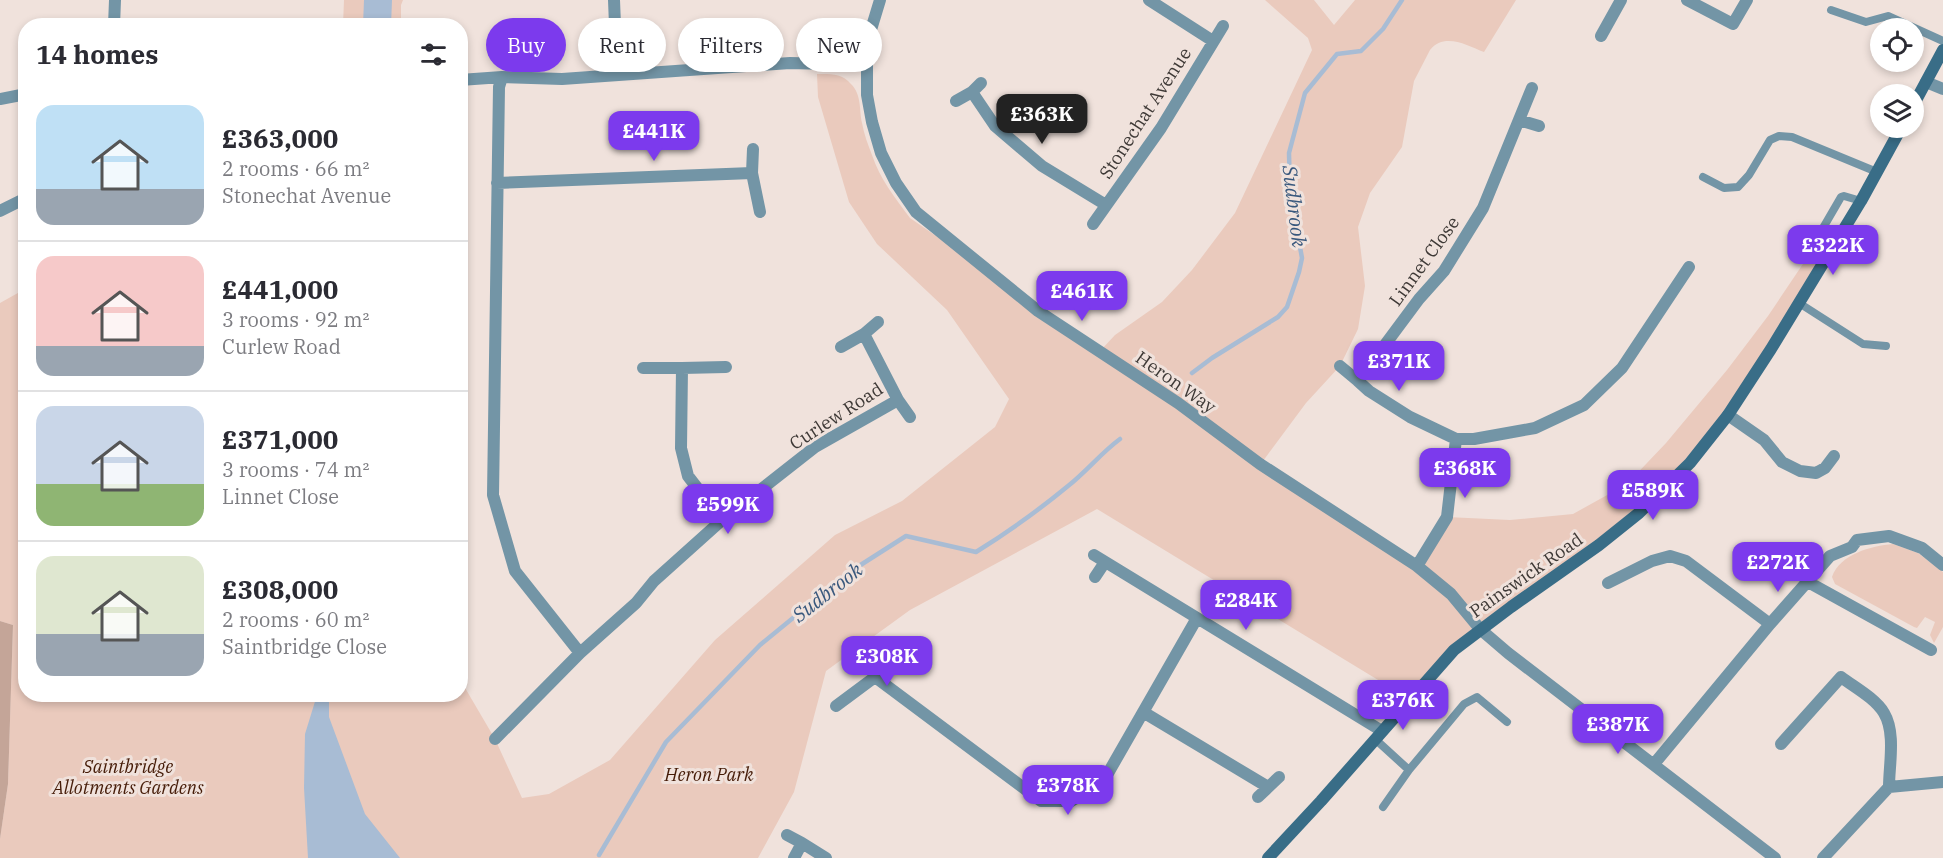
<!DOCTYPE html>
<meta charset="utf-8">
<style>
:root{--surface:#fff;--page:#f7f7f7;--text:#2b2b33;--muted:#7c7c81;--line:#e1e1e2;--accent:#7c3aed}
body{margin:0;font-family:"IBM Plex Serif",serif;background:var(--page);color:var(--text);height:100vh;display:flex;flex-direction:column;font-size:22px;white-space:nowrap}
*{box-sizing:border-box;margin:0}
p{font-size:20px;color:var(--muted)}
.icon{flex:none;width:33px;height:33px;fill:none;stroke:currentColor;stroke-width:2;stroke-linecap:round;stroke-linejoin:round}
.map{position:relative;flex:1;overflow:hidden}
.sheet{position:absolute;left:18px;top:18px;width:450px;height:684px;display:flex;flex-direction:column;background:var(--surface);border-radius:24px;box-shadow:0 3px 9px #0003}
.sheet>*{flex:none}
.guide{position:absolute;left:486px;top:18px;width:570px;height:54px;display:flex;gap:12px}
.tools{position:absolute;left:1870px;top:18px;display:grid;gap:12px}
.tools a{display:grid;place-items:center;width:54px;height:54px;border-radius:50%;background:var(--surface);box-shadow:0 3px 9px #0003;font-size:30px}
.price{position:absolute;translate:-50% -51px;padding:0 14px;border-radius:12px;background:var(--accent);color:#fff;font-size:20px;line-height:39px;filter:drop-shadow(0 2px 3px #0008)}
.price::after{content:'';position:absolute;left:50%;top:36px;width:18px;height:14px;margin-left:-9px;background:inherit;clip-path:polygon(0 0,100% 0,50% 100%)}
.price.active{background:#222;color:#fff}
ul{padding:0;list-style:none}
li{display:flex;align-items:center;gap:18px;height:150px;padding:0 18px}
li+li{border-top:2px solid var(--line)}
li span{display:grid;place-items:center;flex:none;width:168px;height:120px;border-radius:18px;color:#555}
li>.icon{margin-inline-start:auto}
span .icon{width:72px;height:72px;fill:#fffc;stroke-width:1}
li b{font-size:26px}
h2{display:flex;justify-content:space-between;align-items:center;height:72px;padding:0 18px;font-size:26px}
.tag{padding:0 21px;border-radius:27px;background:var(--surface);box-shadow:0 3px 9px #0003;font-size:21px;line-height:54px}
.tag.active{background:var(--accent);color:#fff}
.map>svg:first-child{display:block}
.green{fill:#eacabd}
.forest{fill:#c4a598}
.water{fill:#a8bcd4}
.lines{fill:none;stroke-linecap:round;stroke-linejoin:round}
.stream{stroke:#a8bcd4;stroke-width:4.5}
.river{stroke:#a8bcd4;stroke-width:28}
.lane{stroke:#7395a6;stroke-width:8}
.street{stroke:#7395a6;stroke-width:12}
.secondary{stroke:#396d87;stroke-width:12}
.labels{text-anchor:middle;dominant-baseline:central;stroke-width:6;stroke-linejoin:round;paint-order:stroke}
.street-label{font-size:18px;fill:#3e3936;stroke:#f0e2dc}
.park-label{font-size:18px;font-style:italic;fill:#461c08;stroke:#f0e2dc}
.water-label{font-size:20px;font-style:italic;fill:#39587d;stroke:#f0e2dc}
</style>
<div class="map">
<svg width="1943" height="858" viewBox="0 0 1943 858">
<rect width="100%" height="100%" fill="#f0e2dc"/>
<path class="green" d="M344,0H403L401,5V25H343Z
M1265,0H1314L1334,25L1355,0H1516L1484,52C1467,45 1444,32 1430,50L1414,81L1402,147L1370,193L1358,227L1365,286L1358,329L1340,366L1306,403L1263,461L1417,566L1447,517L1510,520L1573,514L1627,484L1666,443L1727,370L1768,316L1809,255L1824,263L1771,349L1666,487L1480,629L1411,700L1097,509L910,610L826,671L794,792L758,858H0V839L8,784L13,625L0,621V303L25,289L26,694H460L461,681L495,739L522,798L549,794L610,760L715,640L835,535L902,501L995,427L1009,399L947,310L877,244L849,202L818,97L817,74C830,74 842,73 851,84C862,95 859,110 862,123C864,134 868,145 872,155C880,179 895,198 910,218L1101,350L1115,335L1162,302L1192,270L1235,213L1312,50L1308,38Z
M1893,544L1918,553L1943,572V627L1934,643L1930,635L1935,622L1925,617L1917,628L1914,627L1835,584L1832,577C1840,554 1871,546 1893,544Z"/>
<path class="forest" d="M0,621L13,625L8,784L0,839Z"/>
<path class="water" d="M317,695H329V717L365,814L400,858H308L304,788L305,734Z"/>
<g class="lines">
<path class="stream" d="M1192,373L1212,358L1278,317L1287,307L1299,272L1302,258L1290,192L1289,153L1305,93L1337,54L1361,51L1383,29L1402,0
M599,855L666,742L760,645L848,573L906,536L976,552C1008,532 1039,510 1068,486C1087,471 1101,453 1120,439"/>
<path class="river" d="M377,26L378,0"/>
<path class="lane" d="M1831,10L1866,22L1888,16L1943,41
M1703,177L1724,188L1738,187L1749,175L1770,140L1779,136L1792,137L1877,172
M1829,254L1816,240L1841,197L1844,196L1861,201
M1799,303L1863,344L1886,346
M1375,739L1409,770L1383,807
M1409,770L1464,704L1477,697L1507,722"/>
<path class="street" d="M614,0L617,75
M880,0L870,33L867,65V95L872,122L881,153L896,183L916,212L1038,311L1178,403L1260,464L1417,566L1451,594L1480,629L1508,653L1775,858
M1149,0L1213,41
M1687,0L1733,24L1747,0
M114,26L115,0
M1601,36L1621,0
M502,77L499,87L493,495L515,571L580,653
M460,80L502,77L562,79L790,63L867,65
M1926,82L1943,89
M1532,88L1483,208L1444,271L1419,299L1358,381L1369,391L1410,417L1456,439H1474L1535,428L1584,405L1622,368L1689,267
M972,92L995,126L1042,166L1106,205
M0,99L26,94
M956,101L972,92L981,83
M1519,120L1539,126
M752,173L753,149
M497,183L752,173L760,212
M0,211L26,198
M1093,224L1161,128L1223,26
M841,347L864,334
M1340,366L1358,381
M643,368H682L681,448L688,476L722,520
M682,368L726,367
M898,400L910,417
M1728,415L1764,440L1782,462L1800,471L1816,473L1825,468L1834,456
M1094,555L1382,731
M1417,566L1447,517L1456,439
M1095,577L1105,562
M1808,582L1931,650
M1608,583L1652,561L1670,556L1686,561L1770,624
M875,677L1041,801H1071L1103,782L1197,618
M836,706L875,677L918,643
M1143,712L1268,787
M495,739L580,653L636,603L654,581L722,520L815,447L898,400L864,334L878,322
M1781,744L1841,677C1854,687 1875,698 1884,713C1896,733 1889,765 1889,787
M1654,764L1770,624L1830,556L1852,547L1857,540L1889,536L1922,548L1943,565
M1258,797L1279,777
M787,835L802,843
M794,858L802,843L826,858
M1823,858L1889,787L1943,782"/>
<path class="secondary" d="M1914,104L1943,50
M1268,858L1321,801L1454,650L1511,607L1599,545L1639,513L1690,463L1728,415L1771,349L1861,201L1901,128"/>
</g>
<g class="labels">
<g class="street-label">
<text transform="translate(1145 113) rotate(-57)">Stonechat Avenue</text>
<text transform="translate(1424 261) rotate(-54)">Linnet Close</text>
<text transform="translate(1176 382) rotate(35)">Heron Way</text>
<text transform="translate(836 416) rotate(-33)">Curlew Road</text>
<text transform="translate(1526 575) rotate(-35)">Painswick Road</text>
</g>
<g class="park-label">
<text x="128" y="766">Saintbridge<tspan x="128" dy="21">Allotments Gardens</tspan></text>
<text x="709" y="774">Heron Park</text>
</g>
<g class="water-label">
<text transform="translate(1295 206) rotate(83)">Sudbrook</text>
<text transform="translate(827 592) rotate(-38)">Sudbrook</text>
</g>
</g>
</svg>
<div class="tools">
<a><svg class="icon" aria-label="locate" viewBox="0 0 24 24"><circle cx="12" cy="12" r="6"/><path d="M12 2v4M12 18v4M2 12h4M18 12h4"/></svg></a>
<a><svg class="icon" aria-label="layers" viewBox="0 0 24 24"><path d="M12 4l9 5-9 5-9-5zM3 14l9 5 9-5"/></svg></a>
</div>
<b class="price active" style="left:1042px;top:145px">£363K</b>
<b class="price" style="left:654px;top:162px">£441K</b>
<b class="price" style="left:1833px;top:276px">£322K</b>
<b class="price" style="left:1082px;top:322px">£461K</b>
<b class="price" style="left:1399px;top:392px">£371K</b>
<b class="price" style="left:1465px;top:499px">£368K</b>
<b class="price" style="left:1653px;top:521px">£589K</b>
<b class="price" style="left:728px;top:535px">£599K</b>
<b class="price" style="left:1778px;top:593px">£272K</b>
<b class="price" style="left:1246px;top:631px">£284K</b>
<b class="price" style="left:887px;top:687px">£308K</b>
<b class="price" style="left:1403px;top:731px">£376K</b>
<b class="price" style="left:1618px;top:755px">£387K</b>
<b class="price" style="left:1068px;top:816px">£378K</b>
<div class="guide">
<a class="tag active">Buy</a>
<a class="tag">Rent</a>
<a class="tag">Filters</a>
<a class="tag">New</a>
</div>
<section class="sheet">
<h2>14 homes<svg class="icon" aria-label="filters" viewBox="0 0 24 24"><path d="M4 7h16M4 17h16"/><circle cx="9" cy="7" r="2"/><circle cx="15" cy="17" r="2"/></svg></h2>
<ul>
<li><span style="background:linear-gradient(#bfe0f5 70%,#9aa5b1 0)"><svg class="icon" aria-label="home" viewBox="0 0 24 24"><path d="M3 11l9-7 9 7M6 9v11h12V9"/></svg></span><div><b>£363,000</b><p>2 rooms · 66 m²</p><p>Stonechat Avenue</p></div></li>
<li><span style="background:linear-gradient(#f6c9c9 75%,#9aa5b1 0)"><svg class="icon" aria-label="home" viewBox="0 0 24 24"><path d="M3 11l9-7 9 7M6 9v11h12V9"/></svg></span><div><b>£441,000</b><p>3 rooms · 92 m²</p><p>Curlew Road</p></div></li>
<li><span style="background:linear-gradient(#c9d6e8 65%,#8fb573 0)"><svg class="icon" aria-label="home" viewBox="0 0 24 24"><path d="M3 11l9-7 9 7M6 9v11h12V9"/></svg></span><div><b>£371,000</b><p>3 rooms · 74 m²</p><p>Linnet Close</p></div></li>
<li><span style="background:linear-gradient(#dfe7d0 65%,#9aa5b1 0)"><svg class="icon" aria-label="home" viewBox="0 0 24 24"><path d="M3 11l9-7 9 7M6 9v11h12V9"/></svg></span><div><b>£308,000</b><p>2 rooms · 60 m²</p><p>Saintbridge Close</p></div></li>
</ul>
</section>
</div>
